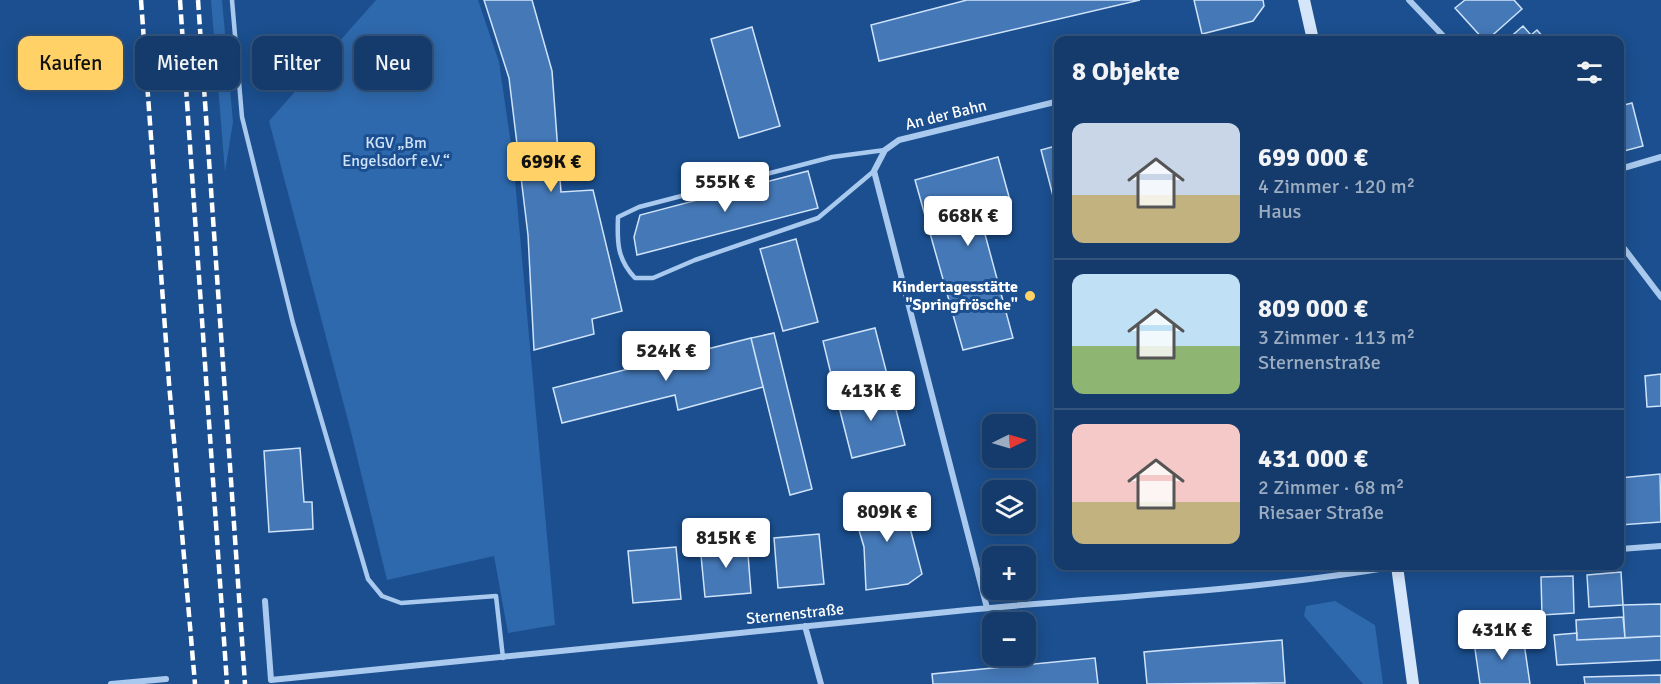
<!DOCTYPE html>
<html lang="de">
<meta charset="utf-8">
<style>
:root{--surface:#143b6b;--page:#1d4271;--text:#f1f3f6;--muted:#9dadc1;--line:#33557e;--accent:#ffd166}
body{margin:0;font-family:Signika,sans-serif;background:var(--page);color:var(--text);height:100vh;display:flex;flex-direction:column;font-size:22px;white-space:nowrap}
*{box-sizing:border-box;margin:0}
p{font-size:20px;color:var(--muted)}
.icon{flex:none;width:33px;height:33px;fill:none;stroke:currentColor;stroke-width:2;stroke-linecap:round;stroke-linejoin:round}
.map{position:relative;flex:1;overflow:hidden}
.details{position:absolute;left:1054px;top:36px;width:570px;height:534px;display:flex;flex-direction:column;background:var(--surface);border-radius:12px;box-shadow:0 3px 15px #0003,0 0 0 2px var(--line)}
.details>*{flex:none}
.banner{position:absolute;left:18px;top:36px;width:570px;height:54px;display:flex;gap:12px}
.needle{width:39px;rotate:85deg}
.tools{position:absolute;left:982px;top:414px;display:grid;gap:12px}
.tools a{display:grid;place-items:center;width:54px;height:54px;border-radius:12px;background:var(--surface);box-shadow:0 3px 15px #0003,0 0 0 2px var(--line);font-size:30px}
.price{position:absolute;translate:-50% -51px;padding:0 14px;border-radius:6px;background:#fff;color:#222;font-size:20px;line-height:39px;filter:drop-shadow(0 2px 3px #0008)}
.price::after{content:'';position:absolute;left:50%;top:36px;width:18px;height:14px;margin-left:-9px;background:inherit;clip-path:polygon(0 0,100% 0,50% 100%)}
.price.active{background:var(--accent);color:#111}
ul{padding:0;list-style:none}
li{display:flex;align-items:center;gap:18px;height:150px;padding:0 18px}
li+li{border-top:2px solid var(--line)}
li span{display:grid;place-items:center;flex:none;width:168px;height:120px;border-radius:12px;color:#555}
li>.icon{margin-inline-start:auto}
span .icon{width:72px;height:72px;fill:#fffc;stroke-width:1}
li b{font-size:26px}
h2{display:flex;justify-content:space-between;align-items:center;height:72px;padding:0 18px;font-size:26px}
.pill{padding:0 21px;border-radius:12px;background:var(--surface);box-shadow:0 3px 15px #0003,0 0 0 2px var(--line);font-size:21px;line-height:54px}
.pill.active{background:var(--accent);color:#111}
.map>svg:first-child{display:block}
.green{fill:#2e69ad}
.building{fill:#4478b7;stroke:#cfe3fa;stroke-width:1.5}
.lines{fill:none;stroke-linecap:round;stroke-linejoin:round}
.service{stroke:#a9c9ee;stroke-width:4.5}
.minor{stroke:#a9c9ee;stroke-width:6}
.secondary{stroke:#d6e6fa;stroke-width:12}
.rail{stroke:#fff;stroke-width:4.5;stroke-dasharray:10 4.5;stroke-linecap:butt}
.poi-dot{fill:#ffd166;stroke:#1b4f8f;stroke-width:2}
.labels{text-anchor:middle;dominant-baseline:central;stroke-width:6;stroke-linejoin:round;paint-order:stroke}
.street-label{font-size:16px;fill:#fff;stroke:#1b4f8f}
.park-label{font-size:16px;fill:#cfe3fa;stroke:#1b4f8f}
.poi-label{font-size:16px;font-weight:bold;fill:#fff;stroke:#1b4f8f;text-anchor:end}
</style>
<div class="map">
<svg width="1661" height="684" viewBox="0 0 1661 684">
<rect width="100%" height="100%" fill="#1b4f8f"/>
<path class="green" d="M211,0H222L233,122L225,172Z
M376,0H478L499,62L513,158L555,625L508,633L494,556L387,580L350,428L269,121Z
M1335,601L1375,625L1383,684H1363L1304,616L1306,606Z"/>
<path class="building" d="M484,0H532L552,71L561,192L593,190L622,311L592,319L594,334L534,350L528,235L509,78Z
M967,0H1140L879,61L871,25Z
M1194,0H1263L1264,6L1253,21L1202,34Z
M1465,0H1514L1522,9L1487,40H1484L1455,8Z
M1523,26L1531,35L1537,30L1545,39L1543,40H1507Z
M752,27L780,126L739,138L711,39Z
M1632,103L1643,146L1620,152V106Z
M1059,145V194L1053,196L1041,150Z
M998,157L1011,204L979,212L1013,338L963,350L915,180Z
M808,171L818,208L637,255L634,237L640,215Z
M796,239L818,322L783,331L760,249Z
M875,328L890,386L837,399L823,341Z
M774,333L812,489L790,495L751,338Z
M751,338L763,387L678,410L675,395L562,423L553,388Z
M1661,374V406L1647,407L1645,376Z
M890,386L905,445L852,458L837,399Z
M300,448L304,502H312L313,529L269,532L264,451Z
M1660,474L1661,522L1620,525V478Z
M901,493L922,574L908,584L866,590L864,547L852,507Z
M819,534L824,584L778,588L774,538Z
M747,541L751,593L705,597L700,545Z
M676,547L681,599L633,603L628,551Z
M1621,572L1623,605L1589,607L1587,575Z
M1573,576L1574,613L1542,615L1541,577Z
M1661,604V636L1625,638L1623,605Z
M1623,617L1625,638L1577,640L1576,620Z
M1577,633V640L1661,636V660L1557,665L1554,635Z
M1523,636L1530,684H1480L1474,642Z
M1282,640L1285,683L1147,684L1144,652Z
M1095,658L1098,684H933L932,674Z
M1661,675V684H1585L1584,677Z"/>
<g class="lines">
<path class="service" d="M232,0L242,117L293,323L368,579L382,596L401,603L496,596L503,658
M874,171L818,218L695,260L653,278H635C617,259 617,242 618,217L639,207L832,157L885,150"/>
<path class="minor" d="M1409,0L1447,40
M1620,169L1661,157
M1620,243L1661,297
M1620,549L1661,546
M265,601L271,680C503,658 735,633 967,610C1110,596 1255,591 1397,566
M987,608L874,171L885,150L899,140L1059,101
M805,626L821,684
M111,684L166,679"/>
<path class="secondary" d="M1304,0L1313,40
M1397,566L1413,684"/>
<path class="rail" d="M141,0L169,383L195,684
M180,0L227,684
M198,0L245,684"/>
</g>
<circle class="poi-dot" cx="1030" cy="296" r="6"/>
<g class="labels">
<g class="street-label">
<text transform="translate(946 115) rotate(-14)">An der Bahn</text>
<text transform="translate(795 614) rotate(-6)">Sternenstraße</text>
</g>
<g class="park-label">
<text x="396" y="143">KGV „Bm<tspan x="396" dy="18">Engelsdorf e.V.“</tspan></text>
</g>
<g class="poi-label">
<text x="1018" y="287">Kindertagesstätte<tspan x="1018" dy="18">"Springfrösche"</tspan></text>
</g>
</g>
</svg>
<div class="tools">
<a><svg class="needle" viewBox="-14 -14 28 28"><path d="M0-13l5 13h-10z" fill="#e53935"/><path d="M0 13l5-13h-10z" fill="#9dadc1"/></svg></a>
<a><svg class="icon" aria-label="layers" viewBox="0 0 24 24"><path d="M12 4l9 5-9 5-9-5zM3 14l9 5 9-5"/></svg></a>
<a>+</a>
<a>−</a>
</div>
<b class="price active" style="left:551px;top:193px">699K €</b>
<b class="price" style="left:725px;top:213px">555K €</b>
<b class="price" style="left:968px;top:247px">668K €</b>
<b class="price" style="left:666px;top:382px">524K €</b>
<b class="price" style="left:871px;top:422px">413K €</b>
<b class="price" style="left:887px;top:543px">809K €</b>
<b class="price" style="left:726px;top:569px">815K €</b>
<b class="price" style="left:1502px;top:661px">431K €</b>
<div class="banner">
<a class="pill active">Kaufen</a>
<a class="pill">Mieten</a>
<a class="pill">Filter</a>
<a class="pill">Neu</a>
</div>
<section class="details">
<h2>8 Objekte<svg class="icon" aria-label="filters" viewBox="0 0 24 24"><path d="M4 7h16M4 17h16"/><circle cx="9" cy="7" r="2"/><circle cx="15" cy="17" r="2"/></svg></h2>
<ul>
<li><span style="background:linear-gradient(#c9d6e8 60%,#c2b280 0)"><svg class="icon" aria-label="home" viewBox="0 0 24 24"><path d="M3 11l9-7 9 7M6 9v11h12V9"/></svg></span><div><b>699 000 €</b><p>4 Zimmer · 120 m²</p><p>Haus</p></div></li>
<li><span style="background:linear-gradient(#bfe0f5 60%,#8fb573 0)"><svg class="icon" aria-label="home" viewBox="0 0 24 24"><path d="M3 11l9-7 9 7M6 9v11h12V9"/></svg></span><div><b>809 000 €</b><p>3 Zimmer · 113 m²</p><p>Sternenstraße</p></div></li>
<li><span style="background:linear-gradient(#f6c9c9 65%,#c2b280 0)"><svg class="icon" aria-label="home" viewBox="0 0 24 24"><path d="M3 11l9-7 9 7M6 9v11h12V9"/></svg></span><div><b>431 000 €</b><p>2 Zimmer · 68 m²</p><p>Riesaer Straße</p></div></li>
</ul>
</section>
</div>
